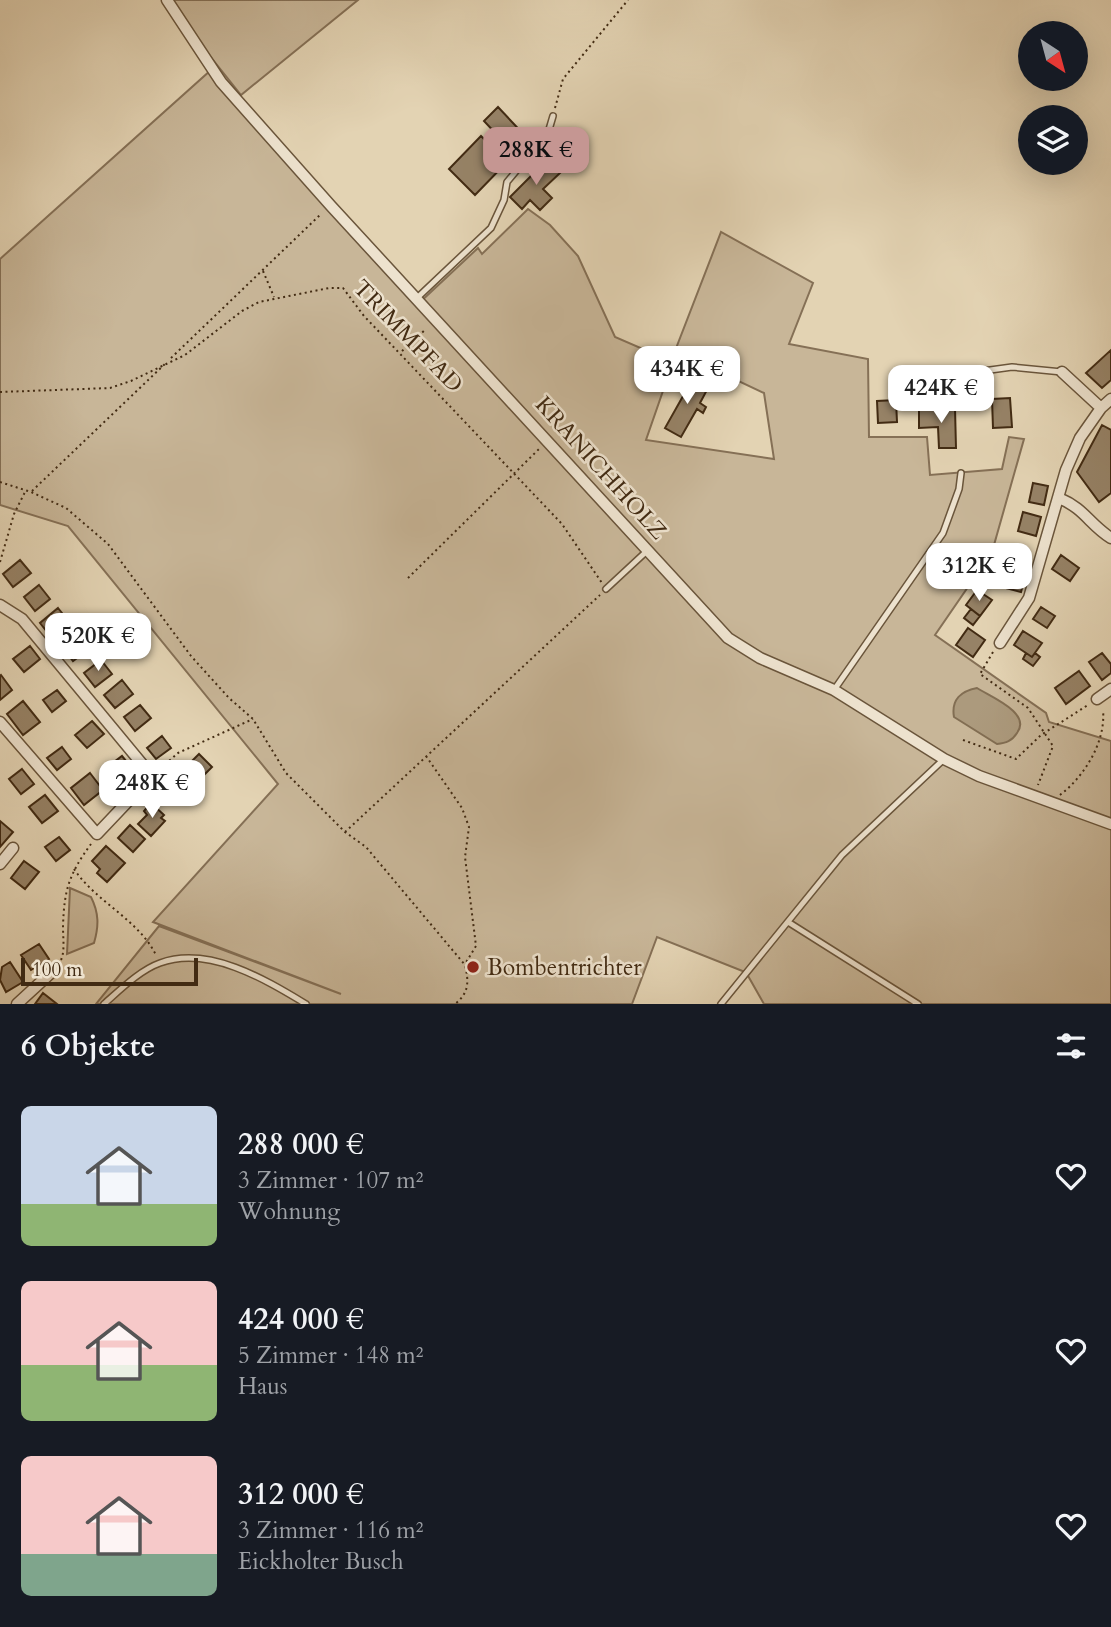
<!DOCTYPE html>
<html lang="de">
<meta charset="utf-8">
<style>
:root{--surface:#171b24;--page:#20242c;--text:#f1f3f6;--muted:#9ea1a6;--accent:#c59692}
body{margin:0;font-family:Cardo,serif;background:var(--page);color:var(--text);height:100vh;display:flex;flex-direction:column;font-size:26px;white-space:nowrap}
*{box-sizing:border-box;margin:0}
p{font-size:23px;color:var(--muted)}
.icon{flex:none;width:38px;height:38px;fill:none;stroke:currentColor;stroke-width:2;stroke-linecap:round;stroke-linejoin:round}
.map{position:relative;height:1004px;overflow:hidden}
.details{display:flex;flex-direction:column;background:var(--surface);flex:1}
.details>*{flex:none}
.needle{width:46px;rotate:144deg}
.buttons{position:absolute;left:1018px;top:21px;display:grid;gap:14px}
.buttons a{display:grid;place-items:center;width:70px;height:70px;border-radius:50%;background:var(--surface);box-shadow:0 7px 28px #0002;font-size:35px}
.scale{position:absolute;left:21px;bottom:18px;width:177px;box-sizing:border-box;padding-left:7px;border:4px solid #422b13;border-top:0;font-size:19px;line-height:24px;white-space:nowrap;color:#422b13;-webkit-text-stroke:5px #ede2ce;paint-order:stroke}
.price{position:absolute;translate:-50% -60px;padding:0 16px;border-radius:14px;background:#fff;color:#222;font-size:23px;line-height:46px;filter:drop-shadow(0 2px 4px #0008)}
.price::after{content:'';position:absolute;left:50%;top:42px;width:21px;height:16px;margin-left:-10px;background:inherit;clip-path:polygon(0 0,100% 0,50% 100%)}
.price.active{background:var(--accent);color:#111}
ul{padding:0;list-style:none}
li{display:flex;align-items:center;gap:21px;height:175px;padding:0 21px}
li span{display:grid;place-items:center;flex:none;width:196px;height:140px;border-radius:10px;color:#555}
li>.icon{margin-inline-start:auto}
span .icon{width:84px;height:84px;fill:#fffc;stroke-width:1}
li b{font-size:30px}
h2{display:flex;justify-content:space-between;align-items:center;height:84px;padding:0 21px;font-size:30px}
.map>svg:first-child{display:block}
.green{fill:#c8b698;stroke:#857056;stroke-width:2}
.water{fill:#ac9a7d;stroke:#826e53;stroke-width:2}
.building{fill:#968266;stroke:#422b13;stroke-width:2}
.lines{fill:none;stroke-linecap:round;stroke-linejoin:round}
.lane-casing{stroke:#6a553b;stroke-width:8}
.street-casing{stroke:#6a553b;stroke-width:13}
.path{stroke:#422b13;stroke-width:2;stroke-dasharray:2 3.5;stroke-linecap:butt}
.lane{stroke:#ede2ce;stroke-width:5}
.street{stroke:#ede2ce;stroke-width:10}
.poi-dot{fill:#8f2418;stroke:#ede2ce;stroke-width:2.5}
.labels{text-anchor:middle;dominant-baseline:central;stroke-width:5;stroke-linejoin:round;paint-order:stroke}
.street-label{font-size:23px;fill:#422b13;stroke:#ede2ce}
.poi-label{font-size:23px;fill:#422b13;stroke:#ede2ce;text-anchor:start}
</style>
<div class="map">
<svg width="1111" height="1004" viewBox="0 0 1111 1004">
<rect width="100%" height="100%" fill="#e3d3b3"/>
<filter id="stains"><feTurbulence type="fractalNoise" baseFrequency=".00286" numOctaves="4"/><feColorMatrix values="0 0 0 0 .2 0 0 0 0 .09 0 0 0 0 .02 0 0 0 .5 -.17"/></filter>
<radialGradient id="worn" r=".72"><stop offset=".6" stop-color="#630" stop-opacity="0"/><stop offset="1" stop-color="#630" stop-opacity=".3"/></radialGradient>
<path class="green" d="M170,0H358L241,95L186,26Z
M211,70L418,304L478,248L482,254L528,209L550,225L578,256L615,337L673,362L646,440L774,459L764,393L675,351L721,232L813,283L789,344L868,359L869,437H927L930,475L1002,469L1009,437L1024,439L992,552L935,635L1046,713L1049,722L1111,741V1004H920L788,920L745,972L657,937L632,1004H96L159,926L341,994L153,922L278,784L68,526L0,505V259Z
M70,888L91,897C99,913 99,926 94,943L67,954Z
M788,923L916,1004H764L747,974Z"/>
<path class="water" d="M977,688C991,697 1032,713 1017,733C1012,741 1006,743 997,744L954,717C951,700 961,691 977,688Z"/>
<path class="building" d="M498,107L528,139L514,153L484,121Z
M481,136L507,162L475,195L449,169Z
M547,160L560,173L543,189L552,198L540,210L530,200L522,209L510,197Z
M1111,350V380L1102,388L1086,373Z
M917,366L976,367L975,388L916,387Z
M686,376L708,388L700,403L706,407L703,413L697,409L681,437L665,428L687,389L680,385Z
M1010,398L1012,427L993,428L992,399Z
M896,400L897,422L878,423L877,401Z
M955,408L956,448H939L938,427L919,428V409Z
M1102,425L1111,430V493L1099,502L1077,472Z
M1033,483L1048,486L1044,505L1029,502Z
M1023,512L1041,517L1036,536L1018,531Z
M1061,555L1079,568L1070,581L1052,569Z
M20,560L31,573L13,587L3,574Z
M1006,572L1025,577L1021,592L1002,587Z
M39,585L50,599L35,611L24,597Z
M977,590L992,600L980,616L966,605Z
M1041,607L1055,616L1047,628L1033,619Z
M58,608L70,623L52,638L40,623Z
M971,609L980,616L973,625L964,618Z
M968,628L985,640L973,657L956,645Z
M1023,631L1042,643L1032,657L1014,645Z
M80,637L89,649L73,661L64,649Z
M30,646L40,659L24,672L13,659Z
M1026,653L1032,657L1035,653L1040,657L1033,666L1023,659Z
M1102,653L1111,664V673L1102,680L1089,662Z
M101,660L112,674L95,687L84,673Z
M1079,671L1090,686L1066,704L1055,688Z
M1,675L12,690L0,700V676Z
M122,680L133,694L115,708L104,695Z
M57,690L66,701L52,712L43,700Z
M23,701L40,722L23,735L7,714Z
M140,705L151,718L135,731L124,717Z
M92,721L104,734L87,748L75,735Z
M162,736L171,748L156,759L147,748Z
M62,747L71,759L57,770L47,758Z
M199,754L212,767L198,781L185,768Z
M122,756L135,772L115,787L102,771Z
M22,769L34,784L21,794L9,779Z
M90,773L103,790L84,805L71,788Z
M166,776L181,791L173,800L170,796L163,804L150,792Z
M45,795L58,811L42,823L29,807Z
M151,803L164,815L161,818L165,821L151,836L138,824L147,815L144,811Z
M0,821L13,832L0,847Z
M130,825L145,839L133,852L118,838Z
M59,837L70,850L56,861L45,847Z
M106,846L125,863L107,882L97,873L100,869L92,861Z
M24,861L39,872L25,889L11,878Z
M39,944L49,959L31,970L21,955Z
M10,962L23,982L6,992L0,980L2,967Z
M43,993L57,1004H35Z"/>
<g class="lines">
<g class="lane-casing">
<path id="lane" d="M417,298L491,228L504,200L507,182L548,133L553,116
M983,371L1012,367L1062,372
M606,589L648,550
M834,690L943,533L959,489L961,473
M788,922L918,1004
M104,1004C120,990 140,970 160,963C209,945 266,980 306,1004
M721,1004L842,855L944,759"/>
</g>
<g class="street-casing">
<path id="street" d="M167,0L221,82L331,206L728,638L760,658L834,690L944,759L979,776L1111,824
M1062,372L1101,408
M1059,498C1085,509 1089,524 1111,538
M0,605L22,619L152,776L97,834L0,722
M1000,643L1029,598L1066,470L1080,438L1101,408L1111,399
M1097,699L1111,689
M0,864L13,848
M17,1004L54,970"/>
</g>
<path class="path" d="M555,108L563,79L628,0
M263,271L274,297
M402,351L426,329
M171,358L321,214
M0,392L110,388L131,381L185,355L242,311L259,302L329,288H343L364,316L562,524L602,583
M0,482L31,492L66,508L108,544L191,656L229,698L253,719L286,773L345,832L366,847L465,965C469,982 469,993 455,1004
M32,491L167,362
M0,562L14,514L25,492
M408,578L539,449
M993,652L980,674L1028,708L1053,746L1038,785
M963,740L1016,759L1041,735L1088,705
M426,756L462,808L469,827L465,857L476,946L465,964
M161,768L178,753L253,719
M1060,795C1085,776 1106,741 1103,710
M345,832L600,595
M74,869C96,902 138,919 156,955
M61,960C65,951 63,938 63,927C64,890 69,874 91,844"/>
<use href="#lane" class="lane"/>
<use href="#street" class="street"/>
</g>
<circle class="poi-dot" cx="473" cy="967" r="7"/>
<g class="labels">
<g class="street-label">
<text transform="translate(408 336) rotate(46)">TRIMMPFAD</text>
<text transform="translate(601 468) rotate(48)">KRANICHHOLZ</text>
</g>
<g class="poi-label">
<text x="487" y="967">Bombentrichter</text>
</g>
</g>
<rect width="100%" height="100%" filter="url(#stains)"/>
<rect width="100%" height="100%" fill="url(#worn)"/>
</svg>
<div class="buttons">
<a><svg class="needle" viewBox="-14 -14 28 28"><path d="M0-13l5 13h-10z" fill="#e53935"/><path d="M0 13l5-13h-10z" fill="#9ea1a6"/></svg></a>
<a><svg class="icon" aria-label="layers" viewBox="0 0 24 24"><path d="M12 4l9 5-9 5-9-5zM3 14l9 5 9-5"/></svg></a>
</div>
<div class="scale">100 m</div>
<b class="price active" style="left:536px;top:187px">288K €</b>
<b class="price" style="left:687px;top:406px">434K €</b>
<b class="price" style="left:941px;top:425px">424K €</b>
<b class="price" style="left:979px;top:603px">312K €</b>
<b class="price" style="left:98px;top:673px">520K €</b>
<b class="price" style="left:152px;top:820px">248K €</b>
</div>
<section class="details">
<h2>6 Objekte<svg class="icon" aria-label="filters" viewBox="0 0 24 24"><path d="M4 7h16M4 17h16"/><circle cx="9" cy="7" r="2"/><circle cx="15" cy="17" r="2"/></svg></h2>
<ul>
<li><span style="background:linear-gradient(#c9d6e8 70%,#8fb573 0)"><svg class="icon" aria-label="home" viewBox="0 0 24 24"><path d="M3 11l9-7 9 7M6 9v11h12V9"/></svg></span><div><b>288 000 €</b><p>3 Zimmer · 107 m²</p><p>Wohnung</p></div><svg class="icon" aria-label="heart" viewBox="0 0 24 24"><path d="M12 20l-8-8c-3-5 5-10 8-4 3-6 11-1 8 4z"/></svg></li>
<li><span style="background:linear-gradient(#f6c9c9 60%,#8fb573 0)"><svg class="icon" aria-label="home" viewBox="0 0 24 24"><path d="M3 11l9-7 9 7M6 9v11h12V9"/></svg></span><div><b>424 000 €</b><p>5 Zimmer · 148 m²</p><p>Haus</p></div><svg class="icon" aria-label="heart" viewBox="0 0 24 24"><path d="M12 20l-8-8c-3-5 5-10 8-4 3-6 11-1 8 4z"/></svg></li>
<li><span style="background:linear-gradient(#f6c9c9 70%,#7fa58c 0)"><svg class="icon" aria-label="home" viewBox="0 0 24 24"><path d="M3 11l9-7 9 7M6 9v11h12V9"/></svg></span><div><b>312 000 €</b><p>3 Zimmer · 116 m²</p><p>Eickholter Busch</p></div><svg class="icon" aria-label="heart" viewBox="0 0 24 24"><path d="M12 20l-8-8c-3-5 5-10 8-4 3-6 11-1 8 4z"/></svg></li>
</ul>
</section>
